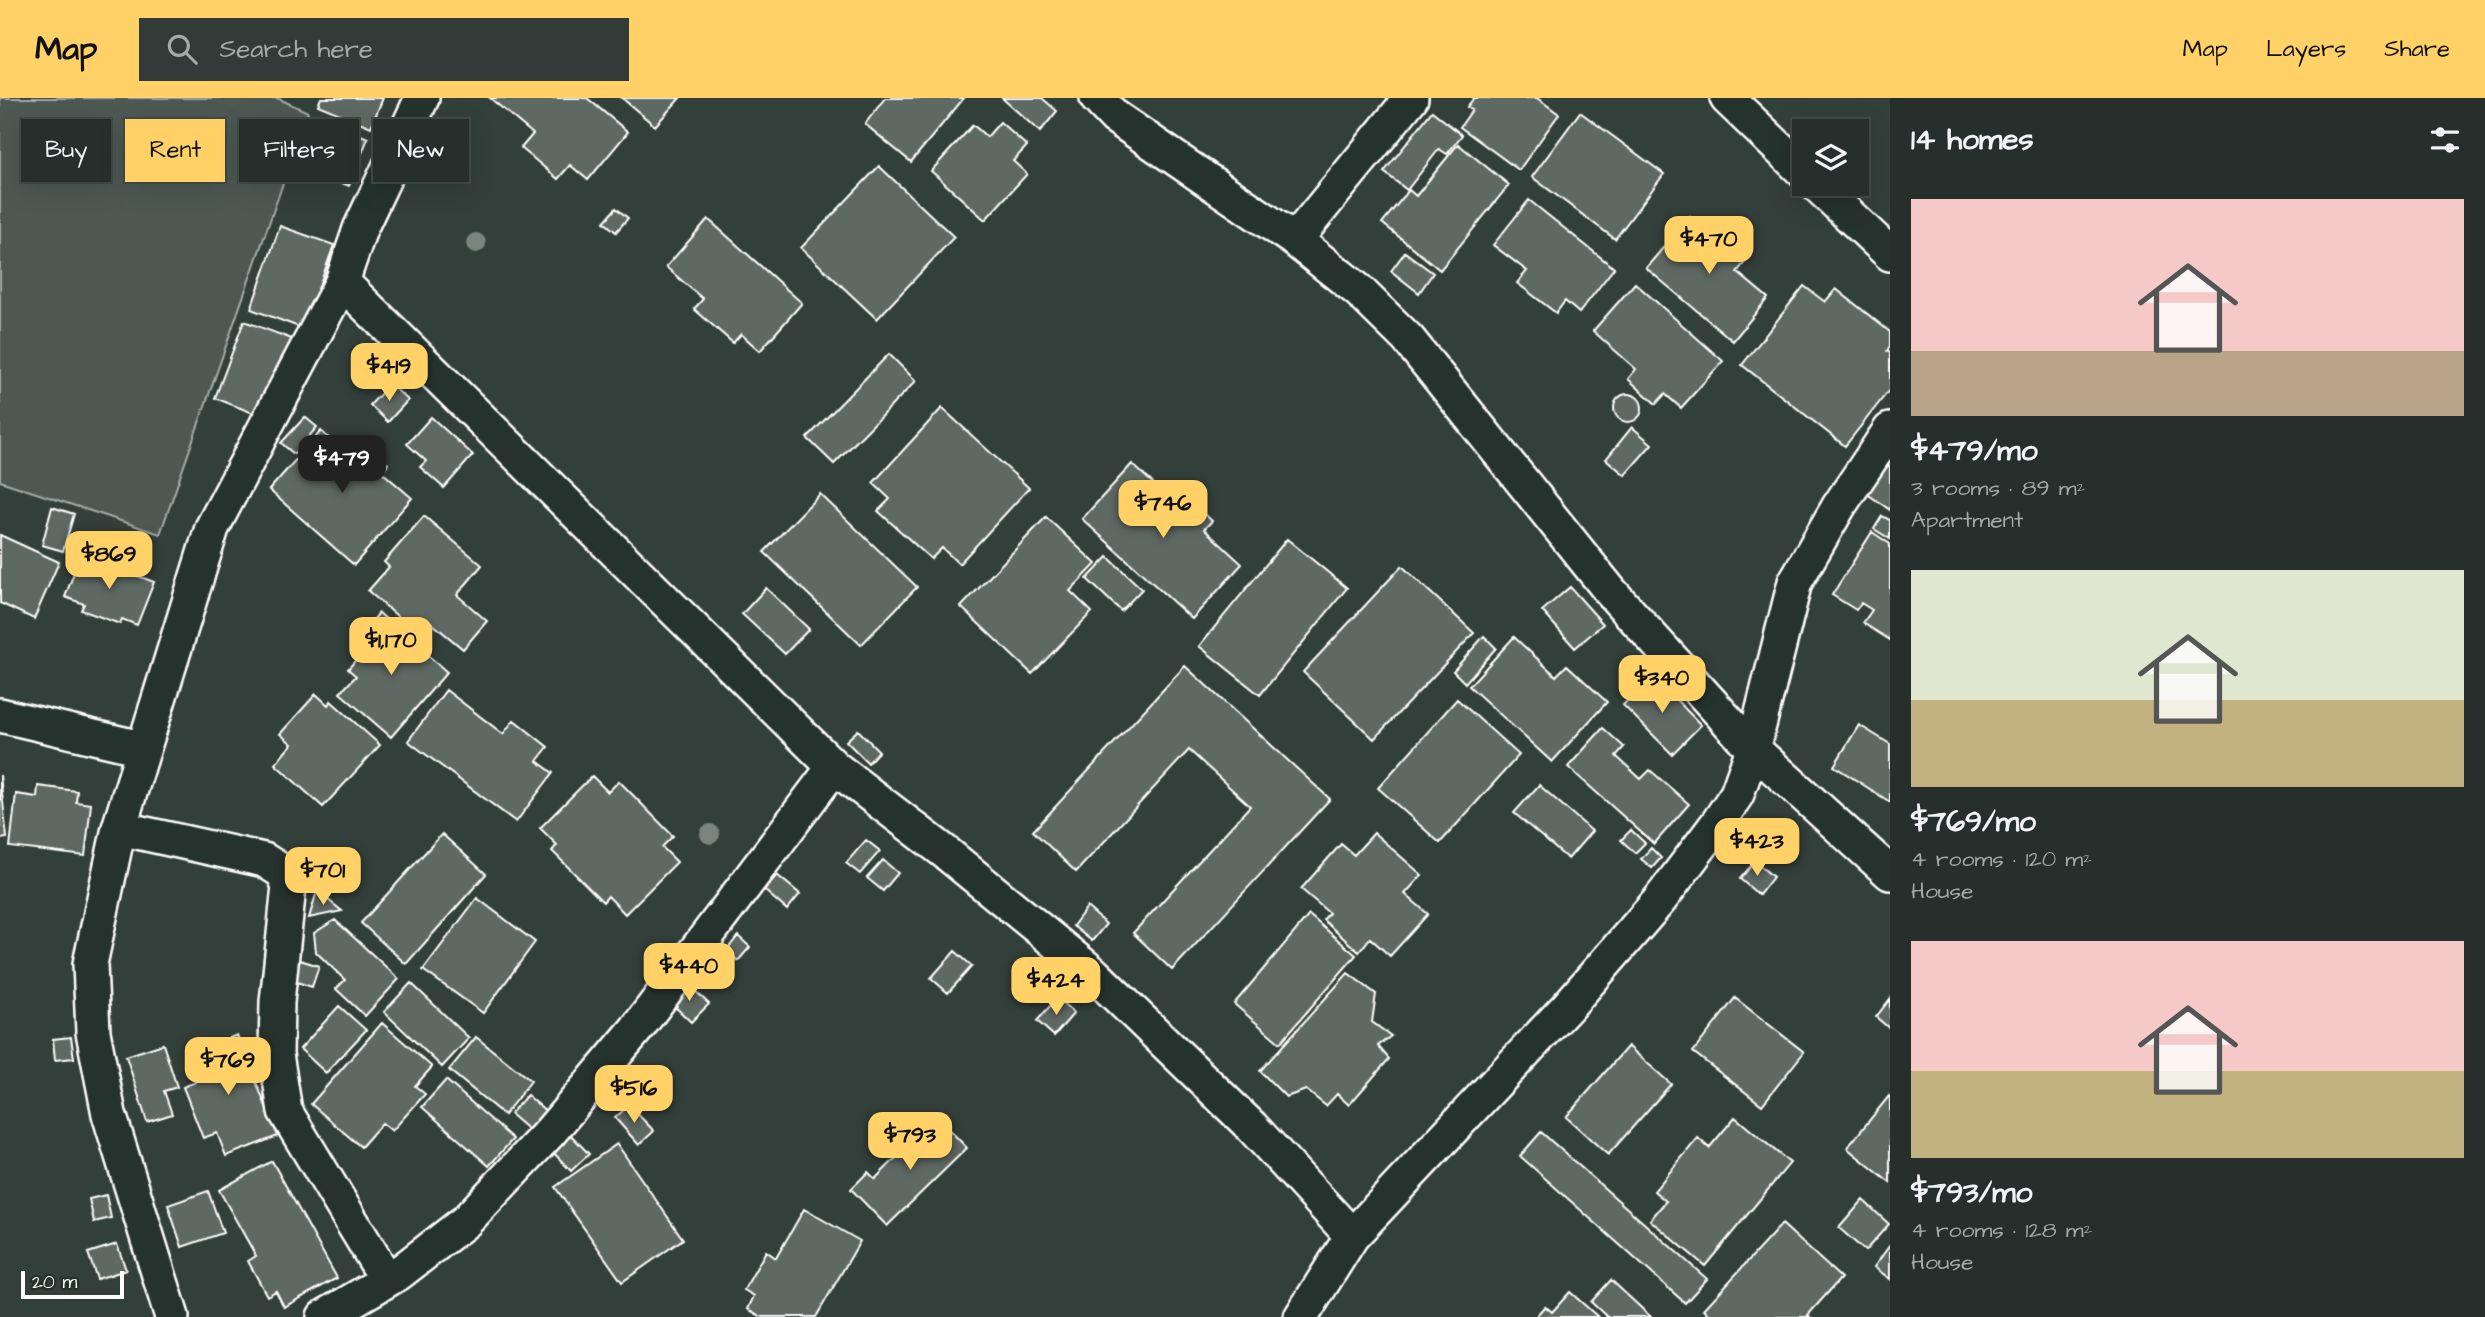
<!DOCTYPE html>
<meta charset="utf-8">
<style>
:root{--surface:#262f2c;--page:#323b38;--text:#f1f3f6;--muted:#a4a9a9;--line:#424a48;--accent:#ffd166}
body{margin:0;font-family:"Architects Daughter",sans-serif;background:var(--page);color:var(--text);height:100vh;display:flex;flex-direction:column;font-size:26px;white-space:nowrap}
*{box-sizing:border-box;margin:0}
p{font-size:23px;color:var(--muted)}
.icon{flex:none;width:38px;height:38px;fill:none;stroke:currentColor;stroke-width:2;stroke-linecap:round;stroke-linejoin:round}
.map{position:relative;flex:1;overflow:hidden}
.drawer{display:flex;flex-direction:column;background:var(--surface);width:595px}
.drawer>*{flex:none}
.guide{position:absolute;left:21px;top:21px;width:665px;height:63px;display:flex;gap:14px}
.controls{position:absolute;left:1792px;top:21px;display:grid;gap:14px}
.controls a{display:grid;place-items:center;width:77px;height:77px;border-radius:0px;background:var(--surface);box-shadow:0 7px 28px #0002,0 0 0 2px var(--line);font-size:35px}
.scale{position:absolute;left:21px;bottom:18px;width:103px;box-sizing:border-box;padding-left:7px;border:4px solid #fff;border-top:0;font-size:19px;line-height:24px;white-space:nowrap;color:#fff;-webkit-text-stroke:5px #26332d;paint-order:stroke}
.price{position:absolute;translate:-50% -60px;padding:0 16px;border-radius:14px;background:var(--accent);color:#111;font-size:23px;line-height:46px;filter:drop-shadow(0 2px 4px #0008)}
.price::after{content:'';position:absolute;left:50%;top:42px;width:21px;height:16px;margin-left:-10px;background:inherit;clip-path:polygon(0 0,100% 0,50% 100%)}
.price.selected{background:#222;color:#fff}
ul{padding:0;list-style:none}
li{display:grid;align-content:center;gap:14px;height:371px;padding:0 21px}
li span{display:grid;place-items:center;height:217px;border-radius:0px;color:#555}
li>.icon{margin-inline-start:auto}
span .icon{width:126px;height:126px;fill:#fffc;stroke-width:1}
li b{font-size:30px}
h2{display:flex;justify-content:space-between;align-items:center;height:84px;padding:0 21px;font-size:30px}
.pill{padding:0 24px;border-radius:0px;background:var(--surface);box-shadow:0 7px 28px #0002,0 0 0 2px var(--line);font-size:24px;line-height:63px}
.pill.selected{background:var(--accent);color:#111}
header{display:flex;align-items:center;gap:42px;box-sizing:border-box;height:98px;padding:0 35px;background:var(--accent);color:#111}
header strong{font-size:33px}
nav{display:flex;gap:38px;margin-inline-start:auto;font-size:24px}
.search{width:490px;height:63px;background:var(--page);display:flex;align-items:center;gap:18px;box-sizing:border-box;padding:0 24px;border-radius:0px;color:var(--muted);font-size:26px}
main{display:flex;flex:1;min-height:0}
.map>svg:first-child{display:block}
.green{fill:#4d5853;stroke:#a6aca9;stroke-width:2}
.building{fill:#5f6964;stroke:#fff;stroke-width:2}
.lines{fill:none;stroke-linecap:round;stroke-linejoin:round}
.street-casing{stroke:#fff;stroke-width:38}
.street{stroke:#26332d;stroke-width:33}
.tree{fill:#7c8480}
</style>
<header>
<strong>Map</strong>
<div class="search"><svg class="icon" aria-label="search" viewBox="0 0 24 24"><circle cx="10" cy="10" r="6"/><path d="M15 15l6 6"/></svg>Search here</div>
<nav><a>Map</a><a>Layers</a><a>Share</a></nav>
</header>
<main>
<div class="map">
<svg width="1890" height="1219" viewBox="0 0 1890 1219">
<rect width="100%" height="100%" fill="#333f3a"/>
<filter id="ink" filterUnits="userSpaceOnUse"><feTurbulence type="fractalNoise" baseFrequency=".0143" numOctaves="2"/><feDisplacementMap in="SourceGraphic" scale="14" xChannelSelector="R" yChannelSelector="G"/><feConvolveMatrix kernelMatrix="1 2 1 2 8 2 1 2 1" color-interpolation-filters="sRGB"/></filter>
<g filter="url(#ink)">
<path class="green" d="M0,0H277L308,14L160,436L0,383Z"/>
<path class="building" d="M321,0H383L371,29L318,7Z
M490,0H587L628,34L588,82L570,67L558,81L521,50L533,36Z
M622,0H680L655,28Z
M885,0H964L911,64L865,26Z
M1002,0H1042L1057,13L1040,34Z
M1474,0H1537L1559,16L1519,72L1460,29L1472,12L1467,9Z
M1432,13L1462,37L1447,56L1439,51L1407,92L1384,74Z
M1580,14L1664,76L1615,141L1532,79Z
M315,18L368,40L349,88L296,66Z
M1000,24L1027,48L1013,63L1027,76L985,122L931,73L973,27L987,39Z
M1458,46L1509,87L1440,172L1382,125L1409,92L1416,98Z
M879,68L954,139L877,221L801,150Z
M1529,102L1614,170L1579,215L1565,203L1556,215L1517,185L1527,173L1493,147Z
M616,110L628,120L616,134L604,124Z
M1690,118L1709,133L1714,128L1750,158L1737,174L1768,200L1733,243L1646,170Z
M708,121L802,205L760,253L741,236L733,245L694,211L703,201L666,169Z
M280,128L334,147L304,231L251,211Z
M1405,154L1433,175L1419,195L1391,173Z
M1635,185L1723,263L1681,310L1665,296L1656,306L1628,281L1636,271L1593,233Z
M1804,188L1825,204L1836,191L1890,234V248L1887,253L1890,255V291L1845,348L1742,267Z
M244,223L292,241L263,319L215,300Z
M889,256L916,283L834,366L807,340Z
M390,286L408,302L388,324L370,307Z
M1614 310a14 14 0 1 1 28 0a14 14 0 1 1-28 0Z
M942,310L1029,390L959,466L942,450L931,461L878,413L890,401L873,385Z
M305,319L317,329L294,356L281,345Z
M431,319L473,357L444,390L420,369L426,363L407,346Z
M1632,329L1652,346L1625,377L1606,361Z
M321,333L350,359L363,344L388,366L382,374L412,400L354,467L269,392Z
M1132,366L1170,401L1179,392L1212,423L1204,431L1242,466L1192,521L1082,421Z
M1886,366L1890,369V412L1866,395Z
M820,396L917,489L861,547L764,454Z
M52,409L74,416L63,453L42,447Z
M424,418L482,467L457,497L487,523L463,551L428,522L417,535L368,493L389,469L384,464Z
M1882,418L1890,422V441L1874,431Z
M1046,419L1096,466L1070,493L1092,514L1032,576L961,509Z
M1872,434L1890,446V542L1863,525L1872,512L1861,505L1856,512L1832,497Z
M0,437L59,464L34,521L0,505Z
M1287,441L1347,490L1260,597L1199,548Z
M81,456L154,484L137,527L122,521L120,526L81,512L84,506L65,499Z
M1108,459L1142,491L1121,513L1087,481Z
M1402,468L1474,535L1374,641L1303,574Z
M1570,489L1603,526L1575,550L1542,513Z
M766,490L809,531L785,556L742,516Z
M379,515L447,574L391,639L340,595L356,578L348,571L372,543L363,534Z
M1484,538L1496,550L1465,585L1453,573Z
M1514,539L1556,578L1567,567L1607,604L1552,664L1469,588Z
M1185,568L1330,701L1172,872L1133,835L1250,708L1189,652L1076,774L1033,733Z
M1653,578L1701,627L1672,656L1623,607Z
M446,592L503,636L514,622L548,649L537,663L553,675L516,724L408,643Z
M316,596L328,607L331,603L380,647L323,709L275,666L292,646L280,636Z
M1457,601L1519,657L1440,745L1378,690Z
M1859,627L1890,646V704L1834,668Z
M1603,630L1624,649L1616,658L1641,681L1650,672L1689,706L1654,746L1568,669Z
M858,632L879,653L868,665L846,643Z
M0,677L7,740L0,741Z
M592,678L608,694L619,683L673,738L662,749L677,764L625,816L608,798L603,804L552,753L557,747L540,730Z
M1539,687L1592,733L1568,761L1514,715Z
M38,688L77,693L76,704L91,706L85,758L10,749L16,696L37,699Z
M1631,732L1645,745L1635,755L1621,742Z
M1374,735L1422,777L1405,796L1428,816L1390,858L1370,840L1359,854L1323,822L1329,815L1301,791L1341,746L1354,757Z
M442,736L486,776L406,866L361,825Z
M866,742L880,753L860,776L846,765Z
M1651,750L1661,760L1652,770L1641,761Z
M883,762L898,775L883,793L867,780Z
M1755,763L1773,779L1759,797L1740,781Z
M777,777L800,796L787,812L764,792Z
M317,793L342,813L309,820Z
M477,800L535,844L483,915L423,872Z
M1087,809L1106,826L1092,843L1073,828Z
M1309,817L1356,857L1280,945L1234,906Z
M335,822L399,881L365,918L336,891L345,882L316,854L314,835Z
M738,838L750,849L738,863L726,853Z
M955,853L972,868L948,895L931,880Z
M717,854L734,868L723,882L706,868Z
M300,862L319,868L312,889L294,883Z
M1348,875L1376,896L1372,924L1391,938L1378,948L1389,961L1349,1007L1337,996L1326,1008L1306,992L1286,999L1260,973Z
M411,885L469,940L442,969L384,914Z
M688,886L709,906L691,924L670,904Z
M1057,900L1074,915L1054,938L1037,923Z
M1735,900L1804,954L1762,1007L1693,954Z
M1890,901V931L1876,919Z
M339,908L366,932L326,975L300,951Z
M382,925L432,969L415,988L425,996L392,1033L382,1025L361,1049L311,1006Z
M237,937L278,1038L226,1058L217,1035L203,1040L183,989L196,984L186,957Z
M71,939L74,960L55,962L53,941Z
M476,939L531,983L504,1017L449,972Z
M163,946L177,989L164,993L172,1016L147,1024L126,958Z
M1628,948L1671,986L1608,1057L1566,1019Z
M446,982L513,1041L489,1068L422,1009Z
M527,997L547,1014L531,1034L510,1016Z
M1889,998L1890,999V1085L1847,1050Z
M629,1007L654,1033L639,1047L615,1020Z
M937,1019L967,1050L887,1128L851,1091L868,1074L875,1081Z
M1735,1019L1790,1065L1705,1168L1650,1122L1666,1103L1654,1093L1698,1040L1709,1050Z
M1541,1034L1707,1181L1685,1205L1520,1058Z
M569,1035L589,1056L571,1073L551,1052Z
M617,1046L683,1141L622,1184L555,1089Z
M272,1063L337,1180L284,1209L276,1193L267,1198L248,1163L256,1158L219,1092Z
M208,1093L223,1135L182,1149L168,1107Z
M106,1097L111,1120L94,1124L89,1101Z
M1863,1102L1889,1126L1865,1153L1839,1130Z
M804,1111L860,1143L816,1219H762L748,1211L754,1198L744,1192L766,1153L776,1160Z
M1782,1126L1841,1180L1808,1217L1810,1219H1712L1704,1211Z
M117,1146L126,1172L97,1181L88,1155Z
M1890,1147V1181L1874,1169Z
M1611,1182L1651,1219H1607L1591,1204Z
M1570,1194L1598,1219H1535L1545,1208L1552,1214Z"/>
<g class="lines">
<g class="street-casing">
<path id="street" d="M422,0L360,131L342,184L834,669L945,754L1093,875L1252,1029L1352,1138L1301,1219
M1097,0L1115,19L1295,142L1358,192L1408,241L1611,494L1753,651L1890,775
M1727,0L1804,74
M1816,86L1890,156
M1295,142L1411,0
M0,617L141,650
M119,730L264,762L283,774L289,788L277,904L276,956L285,1013L387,1182
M1352,1138L1568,908L1659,803L1717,726L1737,696L1753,651L1795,484L1839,408L1890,332
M172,1219L109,1016L93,934L90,866L119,730L212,430L342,184
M324,1219L399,1175L466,1123L550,1034L639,928L834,669"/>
</g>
<use href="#street" class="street"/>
</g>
<g class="tree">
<circle cx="476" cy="145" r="10"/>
<circle cx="710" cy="736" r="10"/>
</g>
</g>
</svg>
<div class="controls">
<a><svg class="icon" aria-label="layers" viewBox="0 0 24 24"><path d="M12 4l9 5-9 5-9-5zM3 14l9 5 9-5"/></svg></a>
</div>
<div class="scale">20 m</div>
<b class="price" style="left:1709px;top:178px">$470</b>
<b class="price" style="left:389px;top:305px">$419</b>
<b class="price selected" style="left:342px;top:397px">$479</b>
<b class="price" style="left:1163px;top:442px">$746</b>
<b class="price" style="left:109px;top:493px">$869</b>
<b class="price" style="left:391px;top:579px">$1,170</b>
<b class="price" style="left:1662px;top:617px">$340</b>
<b class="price" style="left:1757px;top:780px">$423</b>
<b class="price" style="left:323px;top:809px">$701</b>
<b class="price" style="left:689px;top:905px">$440</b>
<b class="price" style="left:1056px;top:919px">$424</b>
<b class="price" style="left:228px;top:999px">$769</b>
<b class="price" style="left:634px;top:1027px">$516</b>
<b class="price" style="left:910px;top:1074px">$793</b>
<div class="guide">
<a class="pill">Buy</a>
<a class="pill selected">Rent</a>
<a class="pill">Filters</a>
<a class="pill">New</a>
</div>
</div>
<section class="drawer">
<h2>14 homes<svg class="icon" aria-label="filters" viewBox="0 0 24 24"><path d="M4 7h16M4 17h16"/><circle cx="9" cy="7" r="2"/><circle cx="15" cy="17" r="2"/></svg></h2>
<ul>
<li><span style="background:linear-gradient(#f6c9c9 70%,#b9a48a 0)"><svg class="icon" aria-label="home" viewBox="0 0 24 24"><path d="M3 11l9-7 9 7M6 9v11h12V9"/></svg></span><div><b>$479/mo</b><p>3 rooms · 89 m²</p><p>Apartment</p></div></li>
<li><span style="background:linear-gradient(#dfe7d0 60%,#c2b280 0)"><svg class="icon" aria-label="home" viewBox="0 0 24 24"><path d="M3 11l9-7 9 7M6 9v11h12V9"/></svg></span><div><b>$769/mo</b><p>4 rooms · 120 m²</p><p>House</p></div></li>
<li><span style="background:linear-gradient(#f6c9c9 60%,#c2b280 0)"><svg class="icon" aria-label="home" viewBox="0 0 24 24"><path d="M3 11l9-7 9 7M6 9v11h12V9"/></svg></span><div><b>$793/mo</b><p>4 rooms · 128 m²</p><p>House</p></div></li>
</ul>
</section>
</main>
